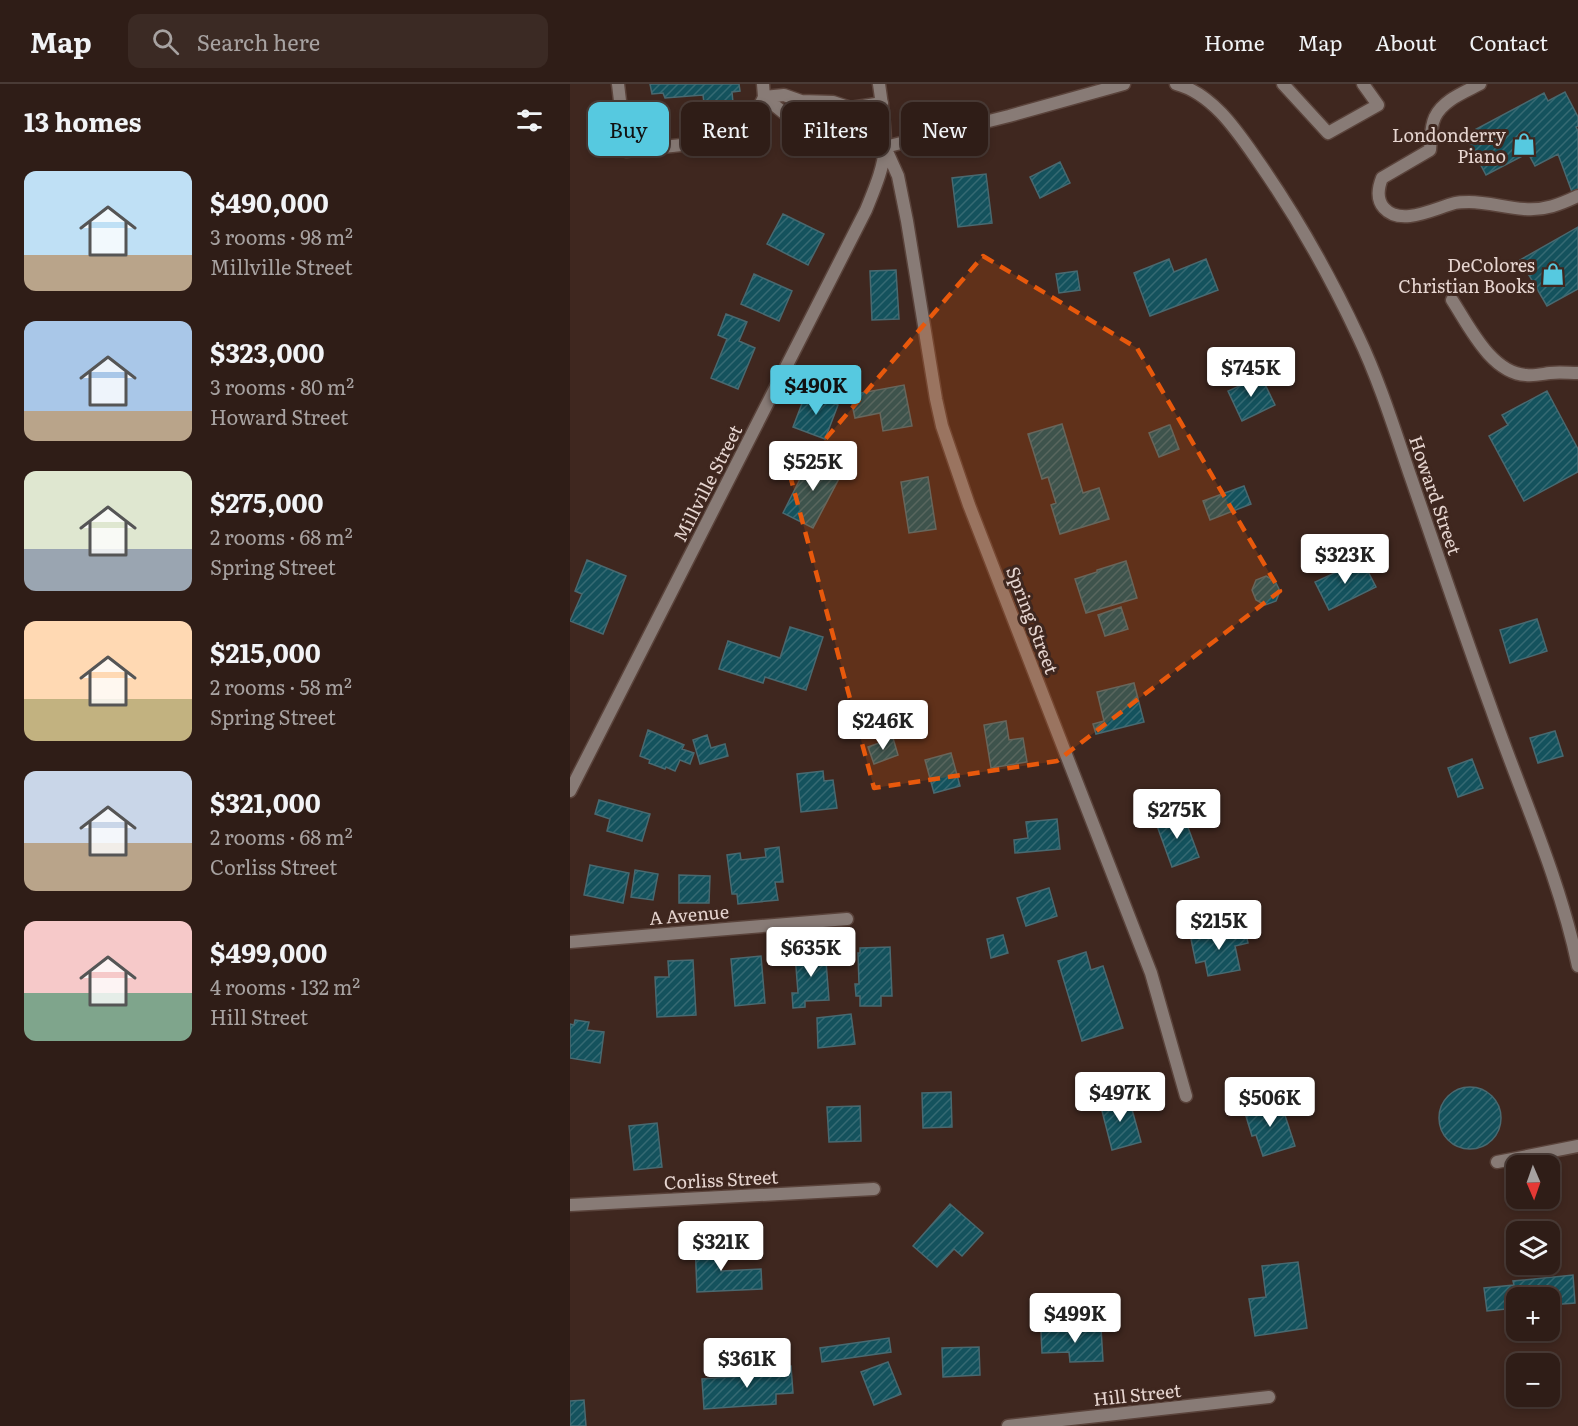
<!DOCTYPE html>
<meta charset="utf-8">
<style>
:root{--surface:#2f1d17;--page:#3b2a24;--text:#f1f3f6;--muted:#a7a2a1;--line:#4a3b36;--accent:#56c9e0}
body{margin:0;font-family:Literata,serif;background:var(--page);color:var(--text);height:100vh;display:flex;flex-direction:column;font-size:22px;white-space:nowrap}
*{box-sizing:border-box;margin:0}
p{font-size:20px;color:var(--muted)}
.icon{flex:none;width:33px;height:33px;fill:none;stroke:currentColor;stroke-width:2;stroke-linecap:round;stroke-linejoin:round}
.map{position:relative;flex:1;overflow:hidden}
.drawer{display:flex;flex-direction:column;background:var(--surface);width:570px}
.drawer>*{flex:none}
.top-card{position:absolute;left:18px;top:18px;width:570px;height:54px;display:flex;gap:12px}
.needle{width:39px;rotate:178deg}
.tools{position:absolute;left:936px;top:1071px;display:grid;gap:12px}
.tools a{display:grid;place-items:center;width:54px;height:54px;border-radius:12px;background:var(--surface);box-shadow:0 3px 9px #0003,0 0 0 2px var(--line);font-size:30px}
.price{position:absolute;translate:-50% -51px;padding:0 14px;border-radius:6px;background:#fff;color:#222;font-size:20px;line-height:39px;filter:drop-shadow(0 2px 3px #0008)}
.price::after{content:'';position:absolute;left:50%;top:36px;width:18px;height:14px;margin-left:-9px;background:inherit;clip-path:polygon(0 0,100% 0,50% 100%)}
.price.active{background:var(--accent);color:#111}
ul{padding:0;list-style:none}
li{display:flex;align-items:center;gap:18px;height:150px;padding:0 24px}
li span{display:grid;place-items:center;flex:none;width:168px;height:120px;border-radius:12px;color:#555}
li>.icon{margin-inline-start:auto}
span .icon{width:72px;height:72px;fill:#fffc;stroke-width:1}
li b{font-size:26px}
h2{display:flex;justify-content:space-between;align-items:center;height:72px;padding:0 24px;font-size:26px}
.tag{padding:0 21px;border-radius:12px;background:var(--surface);box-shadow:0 3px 9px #0003,0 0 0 2px var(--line);font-size:21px;line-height:54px}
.tag.active{background:var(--accent);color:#111}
header{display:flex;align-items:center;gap:36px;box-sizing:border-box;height:84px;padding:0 30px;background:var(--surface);border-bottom:2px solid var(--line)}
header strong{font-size:28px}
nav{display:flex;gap:33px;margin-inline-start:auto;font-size:21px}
.search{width:420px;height:54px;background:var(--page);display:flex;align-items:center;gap:15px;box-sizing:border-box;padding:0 21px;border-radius:12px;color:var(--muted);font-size:22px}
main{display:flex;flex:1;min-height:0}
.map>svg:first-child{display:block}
.building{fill:url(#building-hatch);stroke:#496970;stroke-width:1.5}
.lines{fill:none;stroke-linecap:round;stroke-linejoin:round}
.service-casing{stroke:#5a433b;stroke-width:15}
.minor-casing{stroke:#5a433b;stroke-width:15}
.service{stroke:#887b76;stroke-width:12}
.minor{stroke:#887b76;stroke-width:12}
.marked{fill:#e8590c;fill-opacity:0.2;stroke:#e8590c;stroke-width:4.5;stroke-dasharray:12 8;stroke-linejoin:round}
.labels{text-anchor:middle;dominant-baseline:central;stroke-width:6;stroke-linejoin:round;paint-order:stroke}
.poi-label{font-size:18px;fill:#e6d5d0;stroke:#3f271f;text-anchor:end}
.street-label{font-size:18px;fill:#e6d5d0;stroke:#3f271f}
</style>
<header>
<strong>Map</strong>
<div class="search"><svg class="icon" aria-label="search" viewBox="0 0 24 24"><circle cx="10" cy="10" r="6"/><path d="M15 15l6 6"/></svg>Search here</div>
<nav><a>Home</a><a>Map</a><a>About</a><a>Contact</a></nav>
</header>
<main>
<section class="drawer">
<h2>13 homes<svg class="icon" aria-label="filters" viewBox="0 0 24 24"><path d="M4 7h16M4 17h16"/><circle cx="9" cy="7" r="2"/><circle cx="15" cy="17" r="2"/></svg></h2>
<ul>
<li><span style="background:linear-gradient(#bfe0f5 70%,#b9a48a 0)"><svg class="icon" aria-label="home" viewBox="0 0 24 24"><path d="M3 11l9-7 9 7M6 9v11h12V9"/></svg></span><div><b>$490,000</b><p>3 rooms · 98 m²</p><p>Millville Street</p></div></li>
<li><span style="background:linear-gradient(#a9c7e8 75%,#b9a48a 0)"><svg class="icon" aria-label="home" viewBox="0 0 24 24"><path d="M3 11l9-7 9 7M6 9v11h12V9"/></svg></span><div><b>$323,000</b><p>3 rooms · 80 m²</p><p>Howard Street</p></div></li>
<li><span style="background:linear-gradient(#dfe7d0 65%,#9aa5b1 0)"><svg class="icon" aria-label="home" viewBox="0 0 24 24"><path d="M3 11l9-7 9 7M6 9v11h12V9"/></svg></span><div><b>$275,000</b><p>2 rooms · 68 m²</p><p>Spring Street</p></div></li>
<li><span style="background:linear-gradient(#ffd9b3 65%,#c2b280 0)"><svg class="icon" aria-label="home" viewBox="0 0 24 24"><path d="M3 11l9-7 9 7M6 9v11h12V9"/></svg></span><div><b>$215,000</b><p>2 rooms · 58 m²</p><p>Spring Street</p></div></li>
<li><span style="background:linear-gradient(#c9d6e8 60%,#b9a48a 0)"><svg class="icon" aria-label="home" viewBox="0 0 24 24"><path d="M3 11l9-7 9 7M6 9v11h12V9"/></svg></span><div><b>$321,000</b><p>2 rooms · 68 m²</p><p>Corliss Street</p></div></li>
<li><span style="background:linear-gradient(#f6c9c9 60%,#7fa58c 0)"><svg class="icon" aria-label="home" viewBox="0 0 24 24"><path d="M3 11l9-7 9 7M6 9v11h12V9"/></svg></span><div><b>$499,000</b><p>4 rooms · 132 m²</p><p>Hill Street</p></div></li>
</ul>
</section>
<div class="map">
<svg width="1008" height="1342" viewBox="0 0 1008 1342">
<defs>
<pattern id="building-hatch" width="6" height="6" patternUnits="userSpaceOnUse" patternTransform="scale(1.5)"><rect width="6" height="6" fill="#14525d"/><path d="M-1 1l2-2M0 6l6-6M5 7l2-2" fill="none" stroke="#366a73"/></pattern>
</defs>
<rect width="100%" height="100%" fill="#3f271f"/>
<path class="building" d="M80,0H169L170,7L162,8L166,50L138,52L133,11L95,14L93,9L82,10Z
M995,8L1008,33V42L1006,43L1008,47V105L1002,108L988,70L965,82L958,69L916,91L895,51L974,9L978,17Z
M490,78L500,99L470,114L460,93Z
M416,90L422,139L388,143L382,94Z
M213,130L254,150L238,181L197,160Z
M1008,143V205L977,222L950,176Z
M599,175L604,188L636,175L648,206L580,232L564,189Z
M326,186L329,235L302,236L300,187Z
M507,187L510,206L489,209L486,190Z
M184,190L222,207L209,237L171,220Z
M156,230L177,238L169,257L185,264L168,305L141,294L157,255L148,251Z
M691,292L705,321L672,337L658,307Z
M334,301L342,342L313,347L310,329L285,334L280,311Z
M977,307L1008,365V388L954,417L919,352L938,341L932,331Z
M236,309L268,321L255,355L223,343Z
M492,340L513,409L529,404L539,435L490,450L481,421L486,419L478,393L472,395L458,350Z
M599,341H600L609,365L589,373L579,349Z
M242,371L273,387L243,444L213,429Z
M358,393L366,445L339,449L331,398Z
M674,402L681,420L640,436L633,417Z
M17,476L56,492L33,550L0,537L12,510L5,507Z
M792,476L806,503L759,526L745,498Z
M556,477L567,514L516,529L505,495L527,488V486Z
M696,492L705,497L710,507L706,517L695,521L686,516L682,506L686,496Z
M551,523L558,545L535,552L528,531Z
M967,535L977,567L940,579L930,546Z
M220,543L253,553L236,606L195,593L193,599L149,585L158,557L210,574Z
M564,599L574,638L526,650L523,640L534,637L527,608Z
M436,637L439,656L453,654L457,678L421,684L414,641Z
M78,646L114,661L112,665L124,669L120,680L110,676L105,687L96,683L95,685L79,679L80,676L70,672Z
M985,647L993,672L968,679L960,654Z
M137,651L141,664L155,660L158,672L130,680L123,656Z
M323,654L328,671L304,680L298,663Z
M381,669L390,702L364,709L355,676Z
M902,675L913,704L888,713L878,684Z
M253,687L254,697L263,696L267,724L231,728L227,690Z
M29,716L80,730L72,757L37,747L40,735L25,730Z
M613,730L629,773L602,783L586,739Z
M487,735L490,765L445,769L444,756L458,754L456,738Z
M209,763L213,798H205L208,816L168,820L167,810H162L157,771L170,769L171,776L196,773L195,765Z
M20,781L59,789L53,819L14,811Z
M65,786L88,790L83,816L61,813Z
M109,791L140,792L139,819H109Z
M479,804L487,832L456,842L447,814Z
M675,845L678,859L665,862L670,886L638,892L635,877L626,879L621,855Z
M433,851L438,869L421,874L417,855Z
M320,863L322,912H311V922H290V912H286L285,900H289L288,869H290V864Z
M255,864L259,916L235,917V923L223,924L222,909H228L225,870L240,869V865Z
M516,868L521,886L533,882L553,944L512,957L488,877Z
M191,872L195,919L165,922L161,875Z
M123,876L126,931L87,933L85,893H99L98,877Z
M281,930L285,960L248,964L247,934Z
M5,936L19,938L17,946L34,948L30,979L0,974V940L4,941Z
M869 1034a31 31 0 1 1 62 0a31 31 0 1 1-62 0Z
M381,1008L382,1043L353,1044L352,1009Z
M558,1011L571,1058L542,1066L530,1019Z
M710,1016L725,1062L693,1072L686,1051L682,1052L675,1029L679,1028L678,1026Z
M290,1022L291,1057L259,1058L257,1023Z
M87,1039L92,1083L64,1086L59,1042Z
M380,1120L413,1149L392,1172L384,1165L367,1183L343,1162Z
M149,1156L151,1187L191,1185L192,1205L127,1208L125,1157Z
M728,1178L737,1244L685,1252L679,1215L696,1213L692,1182Z
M1003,1191L1005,1219L980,1221V1214H946V1224L917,1227L914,1204L944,1201L943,1197Z
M531,1244L533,1277L500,1278L499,1268L472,1269L471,1247Z
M319,1254L321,1268L252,1278L250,1264Z
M409,1263L410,1291L373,1293L372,1264Z
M318,1278L331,1310L304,1321L291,1288Z
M221,1282L223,1309L206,1310V1320L134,1325L132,1295L202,1290L201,1283Z
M14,1316L16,1342H0V1317Z"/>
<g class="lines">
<g class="service-casing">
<path id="service" d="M48,0L56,67L167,55L177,48L194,13L193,0
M713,0L758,49L808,21L793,0
M910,0C895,8 873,16 865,33C860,43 861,56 860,66L812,94C808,104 806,115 814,124C831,143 865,124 885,119C889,118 894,118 899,118C918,118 936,124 954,125C974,127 991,120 1008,112
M194,13L214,29L237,35L266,33L281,24L312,19
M194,13L214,11L231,17L263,18L281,24
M882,216C899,242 921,289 956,291C964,292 972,290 980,289C989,288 999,289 1008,289
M927,1078L1008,1062"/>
</g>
<g class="minor-casing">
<path id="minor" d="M554,0L439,32L315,63L328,92L337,137L366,315L372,342L399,421L581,889L616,1012
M606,0C644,10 669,50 690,80C728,135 760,192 788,252C809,296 824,344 840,391C867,469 893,547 921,624C951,710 989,792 1008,882
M0,707L296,126C304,106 314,84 315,62C315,42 312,20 309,0
M0,858L277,835
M0,1121L304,1105
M438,1342L699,1313"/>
</g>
<use href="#service" class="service"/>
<use href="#minor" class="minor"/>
</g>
<path class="marked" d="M413,172L567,264L710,507L487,677L304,704L221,395Z"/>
<defs>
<g id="shop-bare" transform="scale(1.8)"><path d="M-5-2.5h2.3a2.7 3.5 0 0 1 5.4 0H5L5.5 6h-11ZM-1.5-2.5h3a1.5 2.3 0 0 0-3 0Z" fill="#56c9e0" stroke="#3f271f" stroke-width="2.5" paint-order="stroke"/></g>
</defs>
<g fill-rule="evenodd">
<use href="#shop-bare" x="954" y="60"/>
<use href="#shop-bare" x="983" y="190"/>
</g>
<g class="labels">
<g class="poi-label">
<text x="936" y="50">Londonderry<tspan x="936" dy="21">Piano</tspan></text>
<text x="965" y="180">DeColores<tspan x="965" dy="21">Christian Books</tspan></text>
</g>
<g class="street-label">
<text transform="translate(137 399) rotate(-63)">Millville Street</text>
<text transform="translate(866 411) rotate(71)">Howard Street</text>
<text transform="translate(463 536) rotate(69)">Spring Street</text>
<text transform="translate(119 830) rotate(-5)">A Avenue</text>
<text transform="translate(151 1095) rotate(-3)">Corliss Street</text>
<text transform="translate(567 1310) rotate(-6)">Hill Street</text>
</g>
</g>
</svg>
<div class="tools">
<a><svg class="needle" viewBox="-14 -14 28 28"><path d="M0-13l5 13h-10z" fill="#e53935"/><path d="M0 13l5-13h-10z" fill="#a7a2a1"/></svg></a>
<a><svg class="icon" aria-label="layers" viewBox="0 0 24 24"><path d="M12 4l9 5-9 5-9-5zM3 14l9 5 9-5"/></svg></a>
<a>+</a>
<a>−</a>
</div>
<b class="price" style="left:681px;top:314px">$745K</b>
<b class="price active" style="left:246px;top:332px">$490K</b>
<b class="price" style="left:243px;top:408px">$525K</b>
<b class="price" style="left:775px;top:501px">$323K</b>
<b class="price" style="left:313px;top:667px">$246K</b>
<b class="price" style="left:607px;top:756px">$275K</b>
<b class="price" style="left:649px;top:867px">$215K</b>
<b class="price" style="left:241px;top:894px">$635K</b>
<b class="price" style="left:550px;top:1039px">$497K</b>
<b class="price" style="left:700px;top:1044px">$506K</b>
<b class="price" style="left:151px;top:1188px">$321K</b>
<b class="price" style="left:505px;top:1260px">$499K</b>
<b class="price" style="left:177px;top:1305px">$361K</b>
<div class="top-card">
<a class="tag active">Buy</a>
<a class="tag">Rent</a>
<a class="tag">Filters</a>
<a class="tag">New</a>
</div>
</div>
</main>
